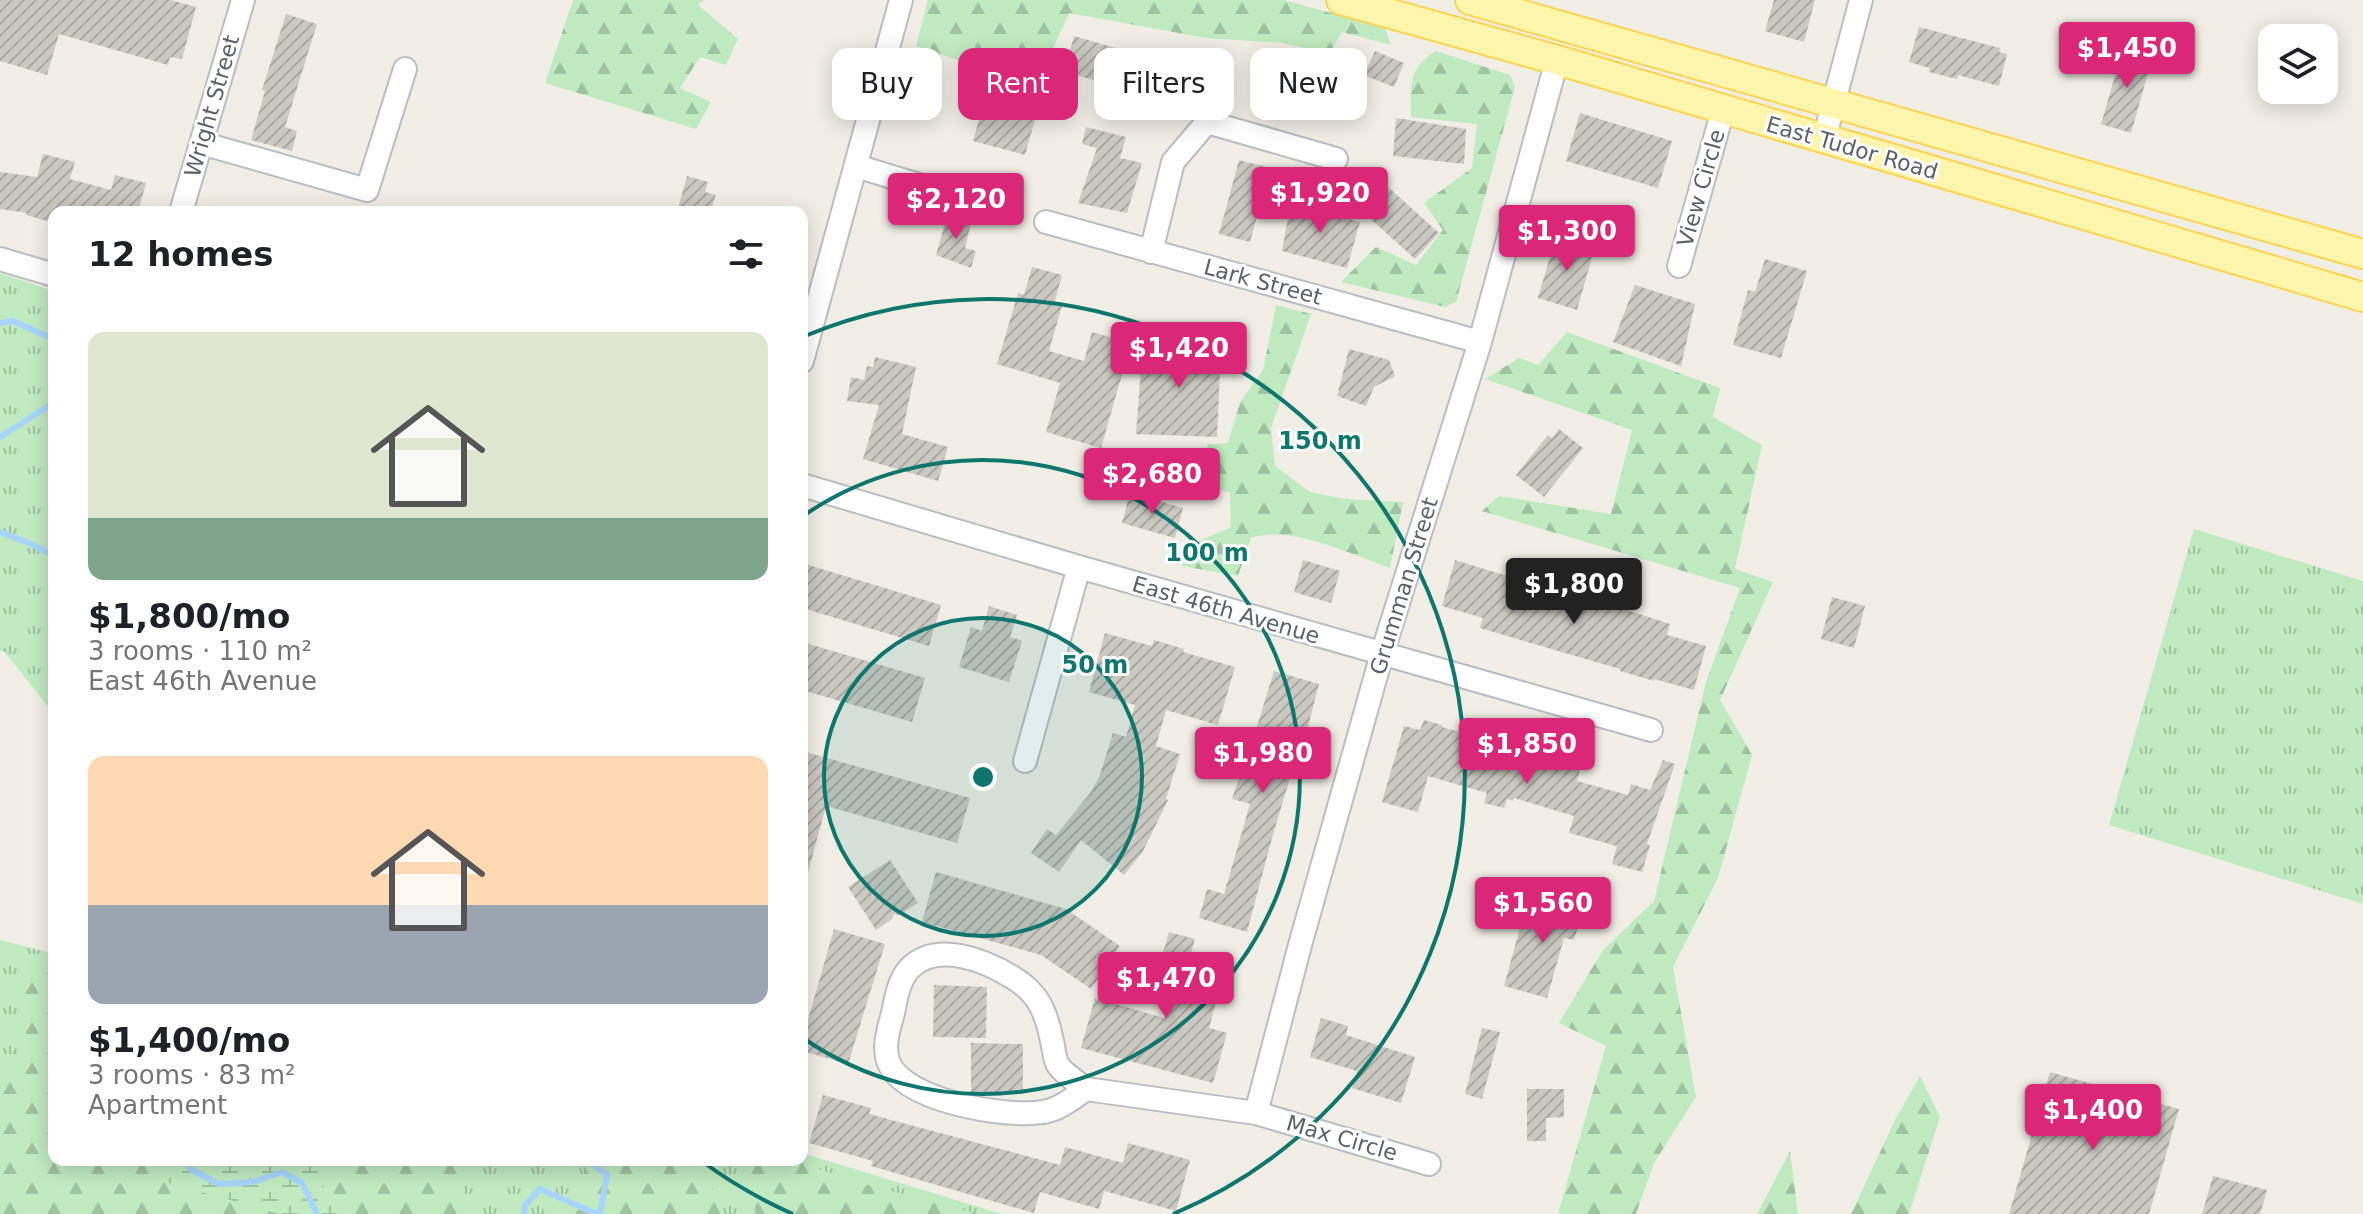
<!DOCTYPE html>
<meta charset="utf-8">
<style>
:root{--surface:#fff;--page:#f6f6f6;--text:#202124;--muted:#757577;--accent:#db2777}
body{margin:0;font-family:"DejaVu Sans",sans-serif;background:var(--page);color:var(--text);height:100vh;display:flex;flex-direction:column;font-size:30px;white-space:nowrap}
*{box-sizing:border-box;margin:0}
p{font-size:26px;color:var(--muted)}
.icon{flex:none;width:44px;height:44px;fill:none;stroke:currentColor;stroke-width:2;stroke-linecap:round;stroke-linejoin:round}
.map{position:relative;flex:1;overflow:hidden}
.side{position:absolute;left:48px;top:206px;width:760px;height:960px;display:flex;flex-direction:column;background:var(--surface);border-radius:16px;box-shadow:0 4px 20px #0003}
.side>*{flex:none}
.hud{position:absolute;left:832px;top:48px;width:760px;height:72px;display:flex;gap:16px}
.controls{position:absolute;left:2258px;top:24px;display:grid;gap:16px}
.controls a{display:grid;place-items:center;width:80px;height:80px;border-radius:16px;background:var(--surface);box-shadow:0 4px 20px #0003;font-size:40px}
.price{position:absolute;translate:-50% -68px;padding:0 18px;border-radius:8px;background:var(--accent);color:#fff;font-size:26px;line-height:52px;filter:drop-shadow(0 2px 4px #0008)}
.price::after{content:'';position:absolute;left:50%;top:48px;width:24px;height:18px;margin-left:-12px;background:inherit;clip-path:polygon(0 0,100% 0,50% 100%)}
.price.on{background:#222;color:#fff}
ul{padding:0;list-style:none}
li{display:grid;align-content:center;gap:16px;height:424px;padding:0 40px}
li span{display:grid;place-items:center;height:248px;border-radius:16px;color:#555}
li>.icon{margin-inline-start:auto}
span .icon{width:144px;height:144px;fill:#fffc;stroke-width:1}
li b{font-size:34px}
h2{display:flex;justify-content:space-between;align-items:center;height:96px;padding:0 40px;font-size:34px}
.chip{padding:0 28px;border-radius:16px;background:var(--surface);box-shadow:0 4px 20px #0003;font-size:28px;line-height:72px}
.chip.on{background:var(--accent);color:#fff}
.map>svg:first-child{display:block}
.grass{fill:url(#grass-tufts)}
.forest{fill:url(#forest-firs)}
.wetland{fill:url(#wetland-marsh)}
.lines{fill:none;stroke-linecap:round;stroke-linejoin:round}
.stream{stroke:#a7d5ff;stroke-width:6}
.building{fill:url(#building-hatch)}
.minor-casing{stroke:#babdc2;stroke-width:26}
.major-casing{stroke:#ffd550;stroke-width:32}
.minor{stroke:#fff;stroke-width:22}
.major{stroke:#fff5ac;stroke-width:28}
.ring{fill:none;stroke:#0f766e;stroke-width:4}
.labels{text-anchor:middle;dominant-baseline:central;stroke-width:6;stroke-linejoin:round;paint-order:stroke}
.street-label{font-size:22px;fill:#5d6167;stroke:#fff}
.centre{fill:#0f766e;stroke:#fff;stroke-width:4}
.ring-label{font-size:24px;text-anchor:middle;font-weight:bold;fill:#0f766e;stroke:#fff;stroke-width:6;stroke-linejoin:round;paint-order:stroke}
</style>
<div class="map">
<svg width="2363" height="1214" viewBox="0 0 2363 1214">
<defs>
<pattern id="grass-tufts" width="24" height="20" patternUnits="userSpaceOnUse" patternTransform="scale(2)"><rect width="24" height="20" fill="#c0ebc1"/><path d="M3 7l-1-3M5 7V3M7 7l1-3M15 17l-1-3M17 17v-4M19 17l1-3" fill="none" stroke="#9fc2a1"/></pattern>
<pattern id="forest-firs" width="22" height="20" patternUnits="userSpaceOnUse" patternTransform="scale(2)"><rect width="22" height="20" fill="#c0ebc1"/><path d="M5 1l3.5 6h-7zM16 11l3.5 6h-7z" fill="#9fc2a1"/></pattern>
<pattern id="wetland-marsh" width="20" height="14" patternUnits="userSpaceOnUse" patternTransform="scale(2)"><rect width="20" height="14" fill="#c0ebc1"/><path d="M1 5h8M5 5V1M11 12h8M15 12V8" fill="none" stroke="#9fc2a1"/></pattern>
<pattern id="building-hatch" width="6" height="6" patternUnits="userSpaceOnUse" patternTransform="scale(2)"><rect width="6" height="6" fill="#ccc9c2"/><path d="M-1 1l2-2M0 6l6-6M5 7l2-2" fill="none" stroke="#a9a7a1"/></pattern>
</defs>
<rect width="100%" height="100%" fill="#f1efe5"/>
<path class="grass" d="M0,273L54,291V714L5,652L0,651Z
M2194,529L2363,581V904L2109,825Z
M0,940L54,954V1160H802V1153L1002,1214H0Z"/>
<path class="forest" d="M573,0H704L698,5L738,39L726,65L700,57L680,88L711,102L696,129L545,83Z
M928,0H1284L1385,28L1391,45L1342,32L1329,54L1284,43L1206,38L1069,13L1036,86L916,46Z
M1436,51L1510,75L1515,87L1456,302L1445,307L1341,282L1376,247L1416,265L1443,230L1424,203L1472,168L1477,124L1411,117C1411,87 1407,68 1436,51Z
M1276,305L1311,314L1271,428L1275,466L1310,492L1345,499L1403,502L1390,568C1353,555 1289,524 1251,538L1238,576L1182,566L1192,544L1231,527L1230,493L1180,479L1203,464L1208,444L1228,443L1240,402L1263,370Z
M1567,332L1720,388L1713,417L1762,445L1735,569L1773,582L1720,700L1752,755L1718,878L1673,967L1696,1097L1654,1163L1636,1214H1558L1606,1046L1559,1023L1603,950L1654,901L1706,682L1740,588L1482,511L1499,496L1611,514L1632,430L1485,379L1519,358L1538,365Z
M54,963V1160H168L170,1183L280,1214H0V1064L27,1044L20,983Z
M1920,1076L1940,1117L1909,1214H1851L1896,1118Z
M1790,1151L1798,1214H1757Z
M340,1160H467L463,1214H337L322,1183Z
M583,1160H680L711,1185L720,1214H543L544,1200L587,1212Z
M734,1160H795L846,1179L978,1214H756L751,1193Z"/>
<path class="wetland" d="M168,1160H340L322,1183L337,1214H280L169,1183Z"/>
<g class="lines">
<path class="stream" d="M0,323L13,321L51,338L54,347
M0,437L50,405L54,395
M0,532L29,543L54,556
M187,1160L190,1169L219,1184L253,1182L282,1172L302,1183L317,1214
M587,1160L607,1175L600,1214
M524,1214L525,1205L540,1189L597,1214"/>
</g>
<path class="building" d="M0,0H171L196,7L182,59L170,57L168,65L59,34L47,75L0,61Z
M1774,0H1815L1804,42L1765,31Z
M286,14L317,24L285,127L297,131L292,151L251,140L265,91L262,90Z
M1919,27L2000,48L1999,52L2007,54L1999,86L1958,75L1957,79L1929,72L1930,68L1909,62Z
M1074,36L1147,57L1137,92L1064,72Z
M2123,48L2153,56L2131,133L2101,124Z
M1268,49L1298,57L1285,106L1255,98Z
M1375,51L1404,63L1394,87L1366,76L1355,102L1334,93L1346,66L1365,73Z
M986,94L1038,109L1025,155L973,141Z
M1580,113L1672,141L1658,188L1566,161Z
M1396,118L1466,129L1464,164L1393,156Z
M1086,127L1126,137L1120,158L1142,163L1127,213L1078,203L1097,148L1082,144Z
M43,154L75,162L70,179L111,190L115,175L146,183L138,212H54V223L26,215L27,213L0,209V172L37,177Z
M1239,160L1270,168L1250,242L1219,234Z
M687,176L708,182L705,192L716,195L710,212H677Z
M1388,187L1439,233L1415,259L1364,213Z
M1291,202L1360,222L1347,268L1282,251Z
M948,212L972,219L965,248L976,251L971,268L936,255Z
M1556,236L1595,247L1577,310L1538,298Z
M1765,259L1807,271L1781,358L1733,345L1748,290L1755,292Z
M1032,267L1062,275L1054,304L1062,306L1049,351L1084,361L1092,332L1131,343L1101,448L1046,432L1060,383L997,364L1018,293L1024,295Z
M1635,285L1695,304L1681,366L1613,342Z
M1143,341L1221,348L1217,437L1136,434Z
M1349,349L1389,360L1395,376L1374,387L1366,406L1337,396Z
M875,357L916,367L902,434L948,447L938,481L863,459L879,405L847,401L851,377L864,380L867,366L873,367Z
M1559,429L1583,448L1544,497L1516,475L1548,435L1552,438Z
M1130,493L1183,508L1175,538L1122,523Z
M1303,560L1340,571L1331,603L1294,592Z
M1455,560L1530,583L1590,600V598L1670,624L1667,635L1706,646L1694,690L1654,679V681L1620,671V669L1480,628L1483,618L1442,606Z
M802,563L941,605L929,646L802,608Z
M1832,597L1865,606L1854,648L1821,639Z
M989,606L1017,615L1010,637L1022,641L1009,682L959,667L971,627L982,631Z
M1105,633L1152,646L1154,640L1184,649L1183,652L1235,667L1218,725L1166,710L1156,746L1180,754L1166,799L1168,800L1142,853L1124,875L1081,840L1059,872L1031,853L1047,829L1056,835L1091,792L1100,775L1113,733L1126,737L1135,705L1089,692Z
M802,642L925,678L912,722L802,690Z
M1274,671L1319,684L1306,735L1295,768H1293L1272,838L1247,932L1199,918L1207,889L1224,894L1250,804L1232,799L1242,768L1244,769Z
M1424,720L1442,725V727L1581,766L1577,781L1628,795L1631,784L1650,790L1663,760L1675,764L1647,844L1650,845L1642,872L1612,864L1617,846L1569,833L1574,816L1514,798L1513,801L1507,799L1504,808L1484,803L1487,793L1428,776L1418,812L1382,802L1404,726L1420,730Z
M802,751L970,798L957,843L826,806L807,876L802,875Z
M890,860L918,903L899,915L894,914L892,919L876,930L848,887Z
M936,872L1066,909L1120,946L1091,989L1041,955L922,922Z
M1545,893L1585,904L1574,940L1564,938L1547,998L1504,986L1523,917L1537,921Z
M834,929L885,944L848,1064L802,1051V1041Z
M1169,932L1195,939L1189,960L1225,970L1209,1028L1227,1033L1213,1083L1081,1048L1095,998L1164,1018L1174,985L1155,980Z
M934,985L987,987L986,1038L933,1037Z
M1321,1018L1348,1026L1346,1035L1415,1057L1401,1103L1352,1088L1357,1071L1310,1057Z
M1482,1028L1500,1032L1482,1099L1465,1094Z
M971,1043L1023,1044V1093L971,1092Z
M2050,1072L2179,1109L2149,1214H2009Z
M1527,1089H1564V1117L1546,1118V1141H1527Z
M823,1095L871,1108L869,1114L1060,1165L1065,1147L1123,1163L1128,1143L1190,1160L1176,1211L1104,1191L1099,1209L1040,1192L1034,1213L871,1166L873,1161L809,1143Z
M2213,1176L2267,1190L2260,1214H2202Z"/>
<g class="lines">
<g class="minor-casing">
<path id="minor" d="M1824,139L1861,0
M201,143L367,190L405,69
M856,166L922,186
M181,212L243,0
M1046,222L1480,342
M1151,252L1173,162L1207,122L1336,159
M0,259L54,275
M1679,266L1723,110
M802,361L901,0
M802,485L1079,567L1651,730
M1025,761L1079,567
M1086,1089C1077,1082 1064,1074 1058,1065C1054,1059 1054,1048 1052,1041C1046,1012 1039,993 1012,977C984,960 937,941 910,968C899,979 896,998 893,1013C889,1028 883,1045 888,1061C902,1101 1005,1118 1043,1112C1059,1110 1073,1098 1086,1089L1256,1113L1429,1164
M1256,1113L1300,945L1382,654L1480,342L1557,60"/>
</g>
<g class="major-casing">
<path id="major" d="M1341,0L1557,60L2363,297
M1470,0L2363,254"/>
</g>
<use href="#minor" class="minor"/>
<use href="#major" class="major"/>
</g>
<circle cx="983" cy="777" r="159" fill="#0f766e" fill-opacity=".12"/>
<g class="ring">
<circle cx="983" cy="777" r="159"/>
<path d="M803 516A317 317 0 1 1 803 1038"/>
<path d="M793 1214A476 476 0 0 1 703 1162M805 336A476 476 0 0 1 1173 1214"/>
</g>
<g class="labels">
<g class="street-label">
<text transform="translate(212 106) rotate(-74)">Wright Street</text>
<text transform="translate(1852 148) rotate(16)">East Tudor Road</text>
<text transform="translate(1701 188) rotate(-74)">View Circle</text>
<text transform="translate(1263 282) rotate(15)">Lark Street</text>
<text transform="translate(1404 586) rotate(-73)">Grumman Street</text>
<text transform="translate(1226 610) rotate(16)">East 46th Avenue</text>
<text transform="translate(1342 1138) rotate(16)">Max Circle</text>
</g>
</g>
<circle cx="983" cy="777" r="12" class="centre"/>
<g class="ring-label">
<text x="1320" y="449">150 m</text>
<text x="1207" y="561">100 m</text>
<text x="1095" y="673">50 m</text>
</g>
</svg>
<div class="controls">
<a><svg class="icon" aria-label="layers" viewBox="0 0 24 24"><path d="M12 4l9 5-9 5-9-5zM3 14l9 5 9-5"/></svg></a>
</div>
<b class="price" style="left:2127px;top:90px">$1,450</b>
<b class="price" style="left:1320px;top:235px">$1,920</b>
<b class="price" style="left:956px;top:241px">$2,120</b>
<b class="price" style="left:1567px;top:273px">$1,300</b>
<b class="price" style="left:1179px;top:390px">$1,420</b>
<b class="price" style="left:1152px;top:516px">$2,680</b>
<b class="price on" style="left:1574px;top:626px">$1,800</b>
<b class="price" style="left:1527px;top:786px">$1,850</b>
<b class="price" style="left:1263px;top:795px">$1,980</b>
<b class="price" style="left:1543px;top:945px">$1,560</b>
<b class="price" style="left:1166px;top:1020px">$1,470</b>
<b class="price" style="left:2093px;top:1152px">$1,400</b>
<div class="hud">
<a class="chip">Buy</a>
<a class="chip on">Rent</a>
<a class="chip">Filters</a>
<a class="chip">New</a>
</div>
<section class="side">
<h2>12 homes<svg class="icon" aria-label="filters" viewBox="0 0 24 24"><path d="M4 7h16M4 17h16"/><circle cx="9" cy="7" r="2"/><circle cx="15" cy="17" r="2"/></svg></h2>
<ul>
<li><span style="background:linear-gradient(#dfe7d0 75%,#7fa58c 0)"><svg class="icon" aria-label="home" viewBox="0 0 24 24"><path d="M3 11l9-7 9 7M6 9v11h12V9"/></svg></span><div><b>$1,800/mo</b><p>3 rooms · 110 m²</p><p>East 46th Avenue</p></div></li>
<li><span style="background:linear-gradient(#ffd9b3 60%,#9aa5b1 0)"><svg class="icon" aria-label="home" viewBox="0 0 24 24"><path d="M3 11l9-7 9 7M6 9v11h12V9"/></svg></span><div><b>$1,400/mo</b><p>3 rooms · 83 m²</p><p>Apartment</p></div></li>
</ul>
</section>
</div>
